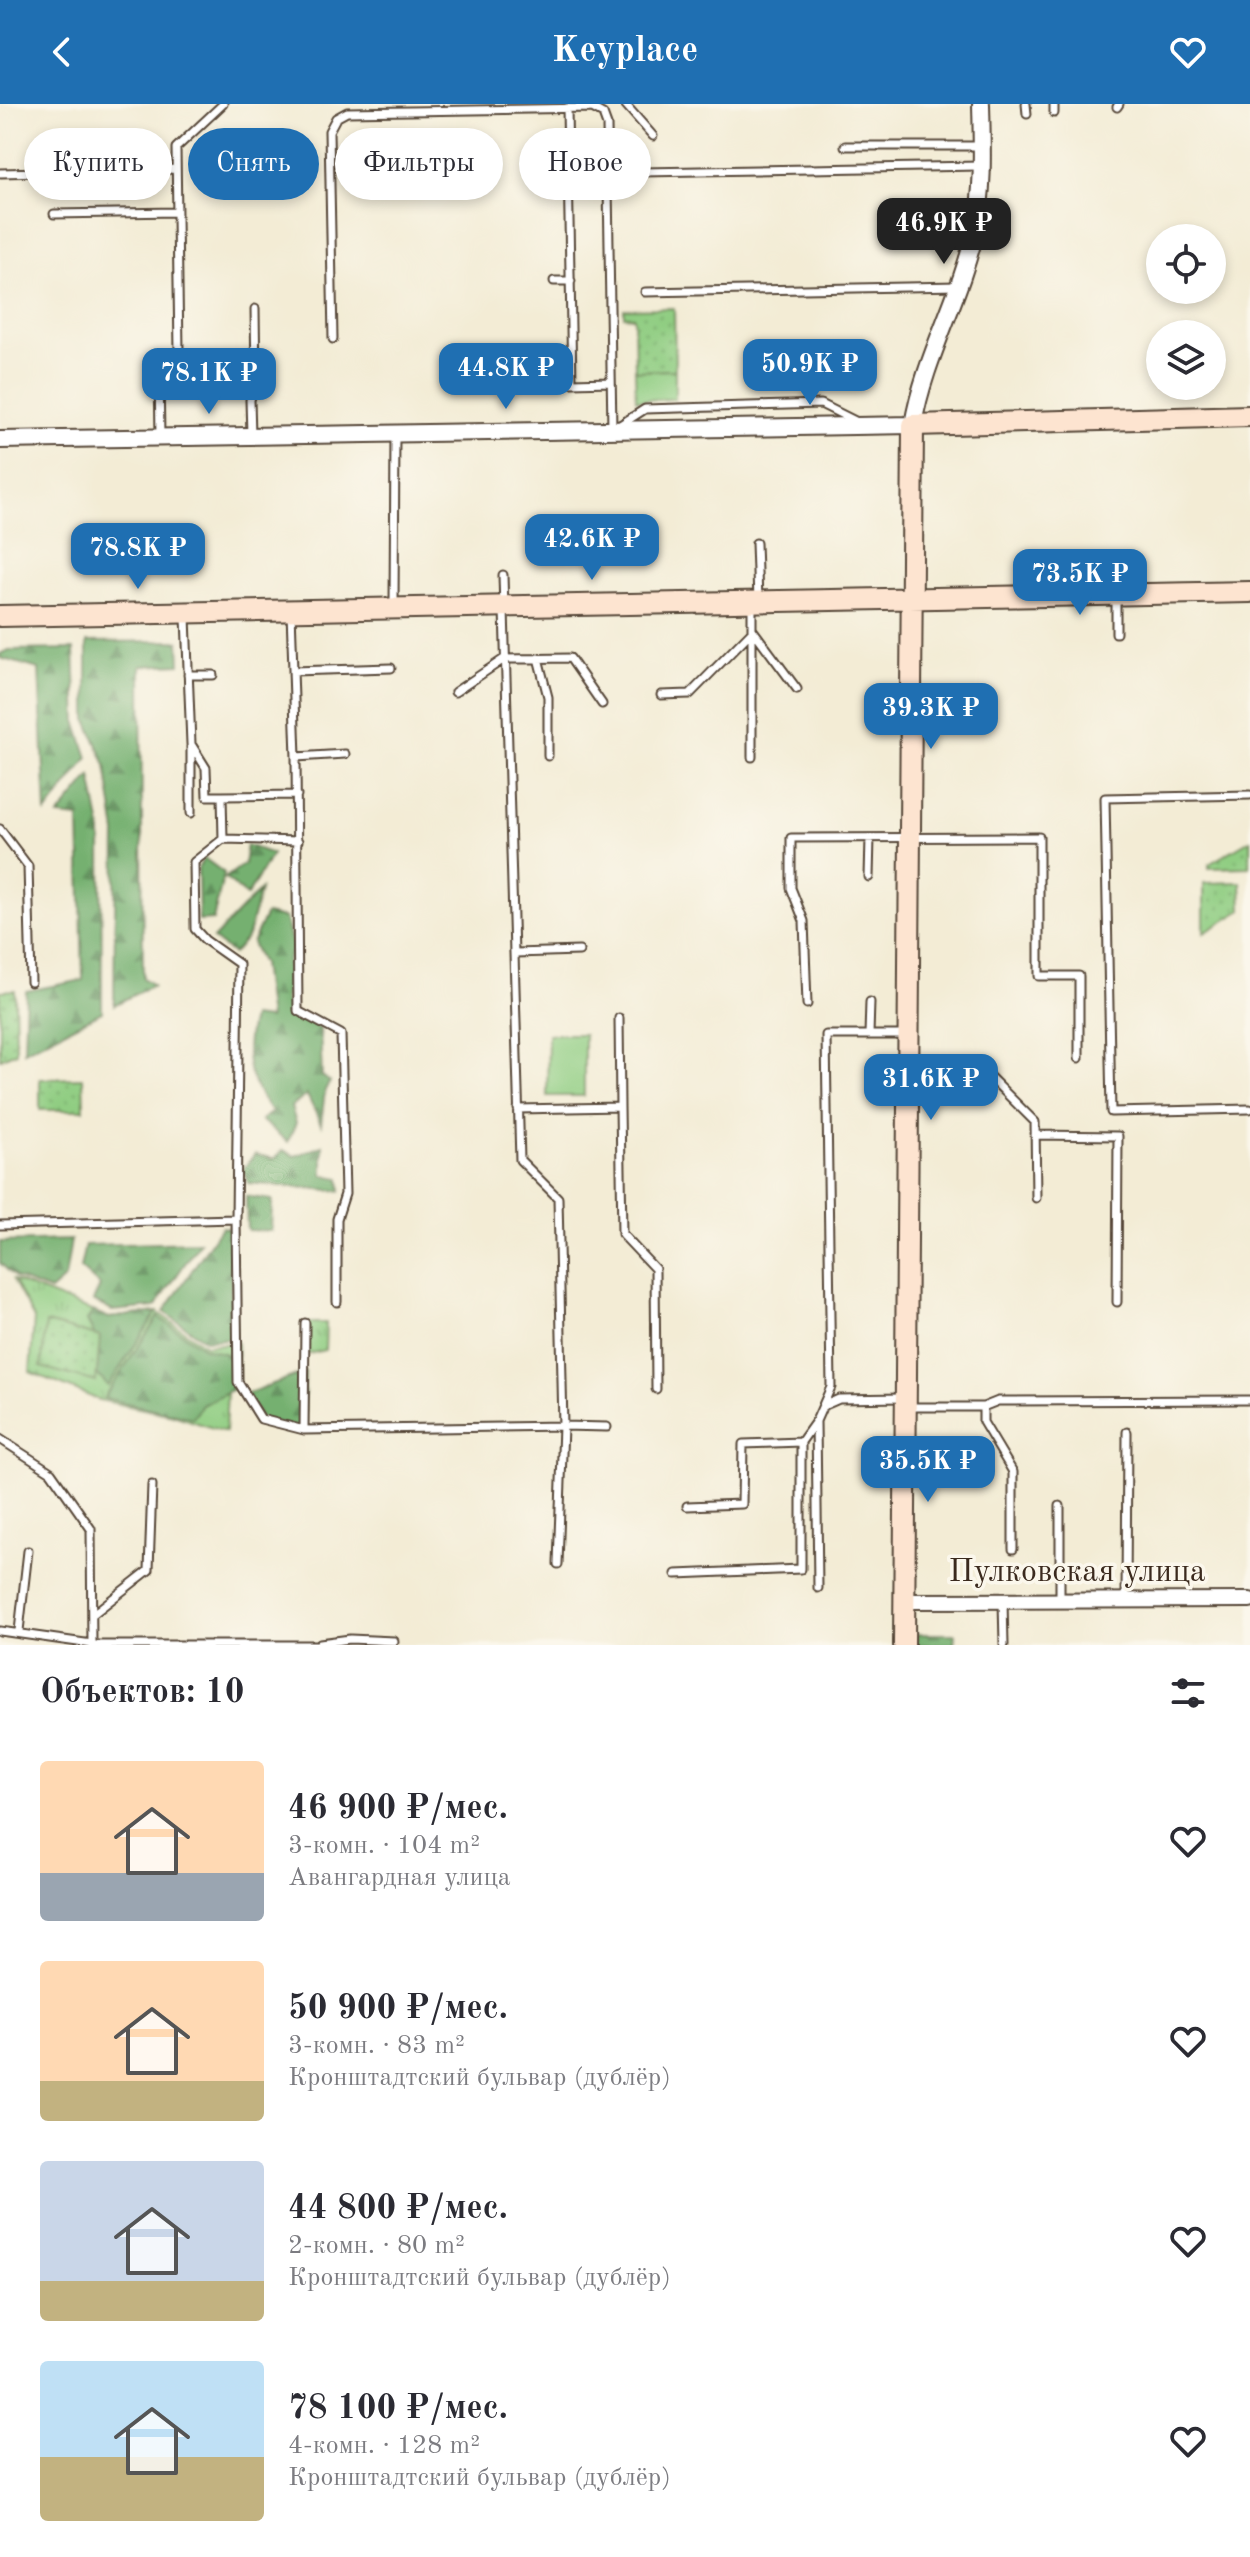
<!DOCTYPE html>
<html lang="ru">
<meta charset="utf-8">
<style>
:root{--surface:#fff;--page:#f7f7f7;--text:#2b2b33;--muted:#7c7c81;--accent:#1f6fb2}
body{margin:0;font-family:"Old Standard TT",serif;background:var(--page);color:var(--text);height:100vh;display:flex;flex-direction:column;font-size:30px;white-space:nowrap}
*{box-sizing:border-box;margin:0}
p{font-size:26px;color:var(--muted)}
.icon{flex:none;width:44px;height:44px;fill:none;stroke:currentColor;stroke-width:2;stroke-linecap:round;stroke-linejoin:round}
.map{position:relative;height:1541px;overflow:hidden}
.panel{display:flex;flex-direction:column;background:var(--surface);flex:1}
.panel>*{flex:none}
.banner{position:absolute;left:24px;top:24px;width:800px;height:72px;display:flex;gap:16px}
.controls{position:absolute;left:1146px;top:120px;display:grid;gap:16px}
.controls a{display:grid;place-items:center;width:80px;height:80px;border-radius:50%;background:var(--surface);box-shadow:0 4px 12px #0003;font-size:40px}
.price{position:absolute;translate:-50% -68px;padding:0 18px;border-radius:16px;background:var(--accent);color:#fff;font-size:26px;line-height:52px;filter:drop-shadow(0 2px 4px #0008)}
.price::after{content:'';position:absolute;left:50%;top:48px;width:24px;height:18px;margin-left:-12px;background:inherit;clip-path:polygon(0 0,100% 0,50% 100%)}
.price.active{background:#222;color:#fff}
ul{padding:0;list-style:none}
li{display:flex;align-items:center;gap:24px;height:200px;padding:0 40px}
li span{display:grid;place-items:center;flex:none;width:224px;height:160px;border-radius:8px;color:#555}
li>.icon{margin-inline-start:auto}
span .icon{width:96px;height:96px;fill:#fffc;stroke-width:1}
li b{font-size:34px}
h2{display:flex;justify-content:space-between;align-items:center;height:96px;padding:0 40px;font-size:34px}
.chip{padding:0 28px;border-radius:36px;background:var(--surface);box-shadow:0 4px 12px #0003;font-size:28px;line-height:72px}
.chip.active{background:var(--accent);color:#fff}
header{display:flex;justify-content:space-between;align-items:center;height:104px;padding:0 40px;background:var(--accent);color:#fff;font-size:36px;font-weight:700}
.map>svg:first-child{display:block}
.grass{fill:url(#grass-tufts);stroke:#667c50;stroke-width:2}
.forest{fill:url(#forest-firs);stroke:#586d47;stroke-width:2}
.park{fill:url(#park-dots);stroke:#667c50;stroke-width:2}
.pitch{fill:#90cd82;stroke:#667c50;stroke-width:2}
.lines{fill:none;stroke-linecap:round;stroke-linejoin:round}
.service-casing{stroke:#574739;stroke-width:11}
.minor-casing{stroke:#574739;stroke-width:18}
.tertiary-casing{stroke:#574739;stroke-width:20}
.secondary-casing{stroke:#574739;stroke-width:24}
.service{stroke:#fff;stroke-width:7}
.minor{stroke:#fff;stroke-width:14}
.tertiary{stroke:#fff;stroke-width:16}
.secondary{stroke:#fde4d0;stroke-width:20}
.labels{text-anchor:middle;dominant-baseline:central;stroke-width:7;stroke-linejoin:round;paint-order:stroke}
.street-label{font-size:32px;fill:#3b2a1e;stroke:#fbf7ec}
</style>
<header><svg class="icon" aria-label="back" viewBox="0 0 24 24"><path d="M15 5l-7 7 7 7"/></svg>Keyplace<svg class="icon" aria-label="heart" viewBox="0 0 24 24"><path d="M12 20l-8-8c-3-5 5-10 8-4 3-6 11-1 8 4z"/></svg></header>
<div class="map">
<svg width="1250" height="1541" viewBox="0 0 1250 1541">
<defs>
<pattern id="grass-tufts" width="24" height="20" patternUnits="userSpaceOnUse" patternTransform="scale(2)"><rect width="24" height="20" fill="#90cd82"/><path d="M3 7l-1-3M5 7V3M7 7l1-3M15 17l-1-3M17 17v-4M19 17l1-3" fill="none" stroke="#7db070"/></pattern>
<pattern id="forest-firs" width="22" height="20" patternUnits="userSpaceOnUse" patternTransform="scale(2)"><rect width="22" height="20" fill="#74b070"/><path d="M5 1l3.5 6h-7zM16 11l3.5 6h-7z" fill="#608f5b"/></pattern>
<pattern id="park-dots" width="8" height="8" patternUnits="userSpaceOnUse" patternTransform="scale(2)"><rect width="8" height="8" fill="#90cd82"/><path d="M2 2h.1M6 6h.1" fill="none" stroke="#7db070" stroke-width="1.8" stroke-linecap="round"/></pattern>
</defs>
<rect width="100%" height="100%" fill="#fbf7ec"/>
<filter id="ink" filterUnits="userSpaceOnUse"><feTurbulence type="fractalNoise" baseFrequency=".0125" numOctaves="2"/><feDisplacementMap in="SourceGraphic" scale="16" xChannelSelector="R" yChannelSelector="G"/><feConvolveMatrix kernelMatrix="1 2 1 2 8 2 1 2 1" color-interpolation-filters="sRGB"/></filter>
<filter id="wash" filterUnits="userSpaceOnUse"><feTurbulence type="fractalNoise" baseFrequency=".006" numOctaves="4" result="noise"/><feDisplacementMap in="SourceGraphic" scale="32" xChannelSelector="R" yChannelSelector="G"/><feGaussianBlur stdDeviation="1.8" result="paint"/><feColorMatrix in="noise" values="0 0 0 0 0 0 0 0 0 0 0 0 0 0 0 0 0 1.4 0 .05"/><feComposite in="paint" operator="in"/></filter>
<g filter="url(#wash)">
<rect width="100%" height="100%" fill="#f3ecd5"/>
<path class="grass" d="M13,1176L109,1214L157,1208L205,1241L237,1239L238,1278L237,1283L227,1287L225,1328L173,1311L99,1296L30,1268L34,1215Z
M305,1219H326L325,1246L305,1251Z"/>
<path class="forest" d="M179,537L180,560L141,562L143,874L153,881L114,901L116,729L106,661L87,616V538Z
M74,545L77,620L88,654L46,709L39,565L0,554V550L8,546Z
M91,672L101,724L102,908L24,947L26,887L83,876L79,714L58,712Z
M247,741L272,750L247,792L225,774L244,760Z
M204,754L224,769L213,816L199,817L198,764Z
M260,786L248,832L233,850L213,835Z
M266,810L285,814L293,842L288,855L285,897L294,910L320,924L322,972L330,978L325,986L321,1020L307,991L291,1003L296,1019L288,1038L261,1016L272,1008C246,974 242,954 252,913L269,915L262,860L252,839Z
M323,1042V1071L340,1074L341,1087L248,1079L243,1065L255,1050L274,1055L283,1046L295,1052Z
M246,1092L272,1096L271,1127L247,1126Z
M221,1123L231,1125V1235L205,1236L164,1208Z
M71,1136L65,1174L50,1187L16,1174L0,1159V1138Z
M200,1138L155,1203L112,1207L93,1197L100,1182L80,1164L85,1141Z
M93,1207L109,1214L157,1208L108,1282L97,1270L100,1233L95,1232L87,1217Z
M158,1213L204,1244L237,1253V1283L202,1301L193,1314L104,1294Z
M305,1268L304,1326L261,1315L246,1290Z
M916,1530H955L954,1541H916Z"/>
<path class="park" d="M674,204L675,266L635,267L634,213L624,212V205Z
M1250,736V763L1209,764V760Z
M1241,778L1242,806L1204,829V779Z
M15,886L16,948L0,955V887Z
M83,974L84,1006H40V975Z
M46,1219L100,1233L96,1278L41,1263Z"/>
<path class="pitch" d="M675,266V295L636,296L635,267Z
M548,930H584V992H547Z"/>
</g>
<g filter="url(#ink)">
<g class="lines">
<g class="service-casing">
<path id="service" d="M625,0L653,32
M1026,0L1027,10
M1054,0V9
M1117,3L1119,0
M567,4L572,279L611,278
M845,42H980
M642,68L980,62
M0,69L176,65
M54,110L177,108
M554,177H571
M645,188L958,182
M333,235L329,27L336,14L347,8L592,4L603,10L607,21L612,325
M617,323L645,305L821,300L855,317
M251,331L250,296L256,276L255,205
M160,333L159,268L179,247L176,44L223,0
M756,439L758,496
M394,502L395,330
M291,508L296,653L298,907L341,930L345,1090L337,1115V1198
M186,513L191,640L206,664L207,692H222L223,735
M1116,529V490L1128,457
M538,554L548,593V652
M293,567L391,564
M188,571H213
M455,588L504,555L570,554L602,600
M661,591L690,590L753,526L797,585
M296,653L345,650
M752,653V499
M1250,691L1105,694L1111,1008L1250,1005
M222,692L297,691
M191,709V642
M0,725L28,762L31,878
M298,737L223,735L194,758L195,825L205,836L239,860L236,1115L238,1278L261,1315L304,1326L563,1322L558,1094L520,1056L503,471
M869,773L870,734
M515,849L579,847
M807,900L804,817L791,784V734L1039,733V872H1079V954
M619,914L620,1003
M869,931L870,898
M912,971H988L1035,1018L1036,1094
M518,1005L620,1003L622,1130L655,1165L656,1285
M1035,1031L1118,1032L1117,1198
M0,1121L236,1115
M823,1302L839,1295L903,1294
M910,1303H983L998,1297L1250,1296
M983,1303V1318L1013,1368V1445
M304,1326L305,1219
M0,1335L51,1368L91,1425L92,1540L0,1527
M687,1402L742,1400L743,1340L801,1338
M558,1460L563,1322L607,1323
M676,1470L801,1465V1338L816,1317
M818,1484L816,1317L831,1283L826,931H907
M1126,1496L1127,1328
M1003,1497L1004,1541
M1060,1497V1402
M93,1510L149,1466L152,1381
M19,1527L28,1447
M320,1539L350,1535L394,1537
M92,1541H323"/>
</g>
<g class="minor-casing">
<path id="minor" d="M905,1497L1250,1496"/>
</g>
<g class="tertiary-casing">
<path id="tertiary" d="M0,336L913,321C924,255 960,194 975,128C984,86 982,43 981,0"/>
</g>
<g class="secondary-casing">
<path id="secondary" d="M0,512L1250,488
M904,1541L913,321L1250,312"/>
</g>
<use href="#service" class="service"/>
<use href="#minor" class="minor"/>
<use href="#tertiary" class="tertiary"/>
<use href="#secondary" class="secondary"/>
</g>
</g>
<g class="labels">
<g class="street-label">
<text x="1077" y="1469">Пулковская улица</text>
</g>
</g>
</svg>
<div class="controls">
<a><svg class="icon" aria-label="locate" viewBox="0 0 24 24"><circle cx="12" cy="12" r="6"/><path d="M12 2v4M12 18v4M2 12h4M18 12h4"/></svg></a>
<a><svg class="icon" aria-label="layers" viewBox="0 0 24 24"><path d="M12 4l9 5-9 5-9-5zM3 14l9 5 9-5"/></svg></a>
</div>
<b class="price active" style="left:944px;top:162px">46.9K ₽</b>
<b class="price" style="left:810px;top:303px">50.9K ₽</b>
<b class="price" style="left:506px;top:307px">44.8K ₽</b>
<b class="price" style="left:209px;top:312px">78.1K ₽</b>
<b class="price" style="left:592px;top:478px">42.6K ₽</b>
<b class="price" style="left:138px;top:487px">78.8K ₽</b>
<b class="price" style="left:1080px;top:513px">73.5K ₽</b>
<b class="price" style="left:931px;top:647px">39.3K ₽</b>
<b class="price" style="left:931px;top:1018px">31.6K ₽</b>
<b class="price" style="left:928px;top:1400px">35.5K ₽</b>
<div class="banner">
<a class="chip">Купить</a>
<a class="chip active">Снять</a>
<a class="chip">Фильтры</a>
<a class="chip">Новое</a>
</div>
</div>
<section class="panel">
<h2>Объектов: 10<svg class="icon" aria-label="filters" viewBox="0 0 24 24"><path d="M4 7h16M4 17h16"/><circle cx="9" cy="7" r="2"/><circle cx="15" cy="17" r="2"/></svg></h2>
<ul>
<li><span style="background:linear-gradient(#ffd9b3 70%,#9aa5b1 0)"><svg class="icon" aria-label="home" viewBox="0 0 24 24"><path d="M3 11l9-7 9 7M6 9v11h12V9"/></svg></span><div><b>46 900 ₽/мес.</b><p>3-комн. · 104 m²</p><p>Авангардная улица</p></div><svg class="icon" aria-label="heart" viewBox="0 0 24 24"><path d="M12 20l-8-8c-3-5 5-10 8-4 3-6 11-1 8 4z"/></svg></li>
<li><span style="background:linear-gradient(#ffd9b3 75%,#c2b280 0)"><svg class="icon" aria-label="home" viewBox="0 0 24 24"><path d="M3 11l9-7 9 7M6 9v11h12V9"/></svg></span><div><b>50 900 ₽/мес.</b><p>3-комн. · 83 m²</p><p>Кронштадтский бульвар (дублёр)</p></div><svg class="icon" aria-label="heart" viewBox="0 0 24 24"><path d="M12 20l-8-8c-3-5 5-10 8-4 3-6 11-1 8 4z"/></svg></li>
<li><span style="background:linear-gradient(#c9d6e8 75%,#c2b280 0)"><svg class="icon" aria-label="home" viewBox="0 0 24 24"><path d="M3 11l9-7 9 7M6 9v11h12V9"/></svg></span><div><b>44 800 ₽/мес.</b><p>2-комн. · 80 m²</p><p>Кронштадтский бульвар (дублёр)</p></div><svg class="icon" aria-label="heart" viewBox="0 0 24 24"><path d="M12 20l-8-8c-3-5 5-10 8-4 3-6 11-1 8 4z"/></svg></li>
<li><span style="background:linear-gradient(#bfe0f5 60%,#c2b280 0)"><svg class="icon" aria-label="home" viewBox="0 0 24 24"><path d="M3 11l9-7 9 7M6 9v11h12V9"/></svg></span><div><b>78 100 ₽/мес.</b><p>4-комн. · 128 m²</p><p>Кронштадтский бульвар (дублёр)</p></div><svg class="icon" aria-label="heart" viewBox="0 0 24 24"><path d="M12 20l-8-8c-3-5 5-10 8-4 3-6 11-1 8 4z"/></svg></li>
</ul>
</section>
